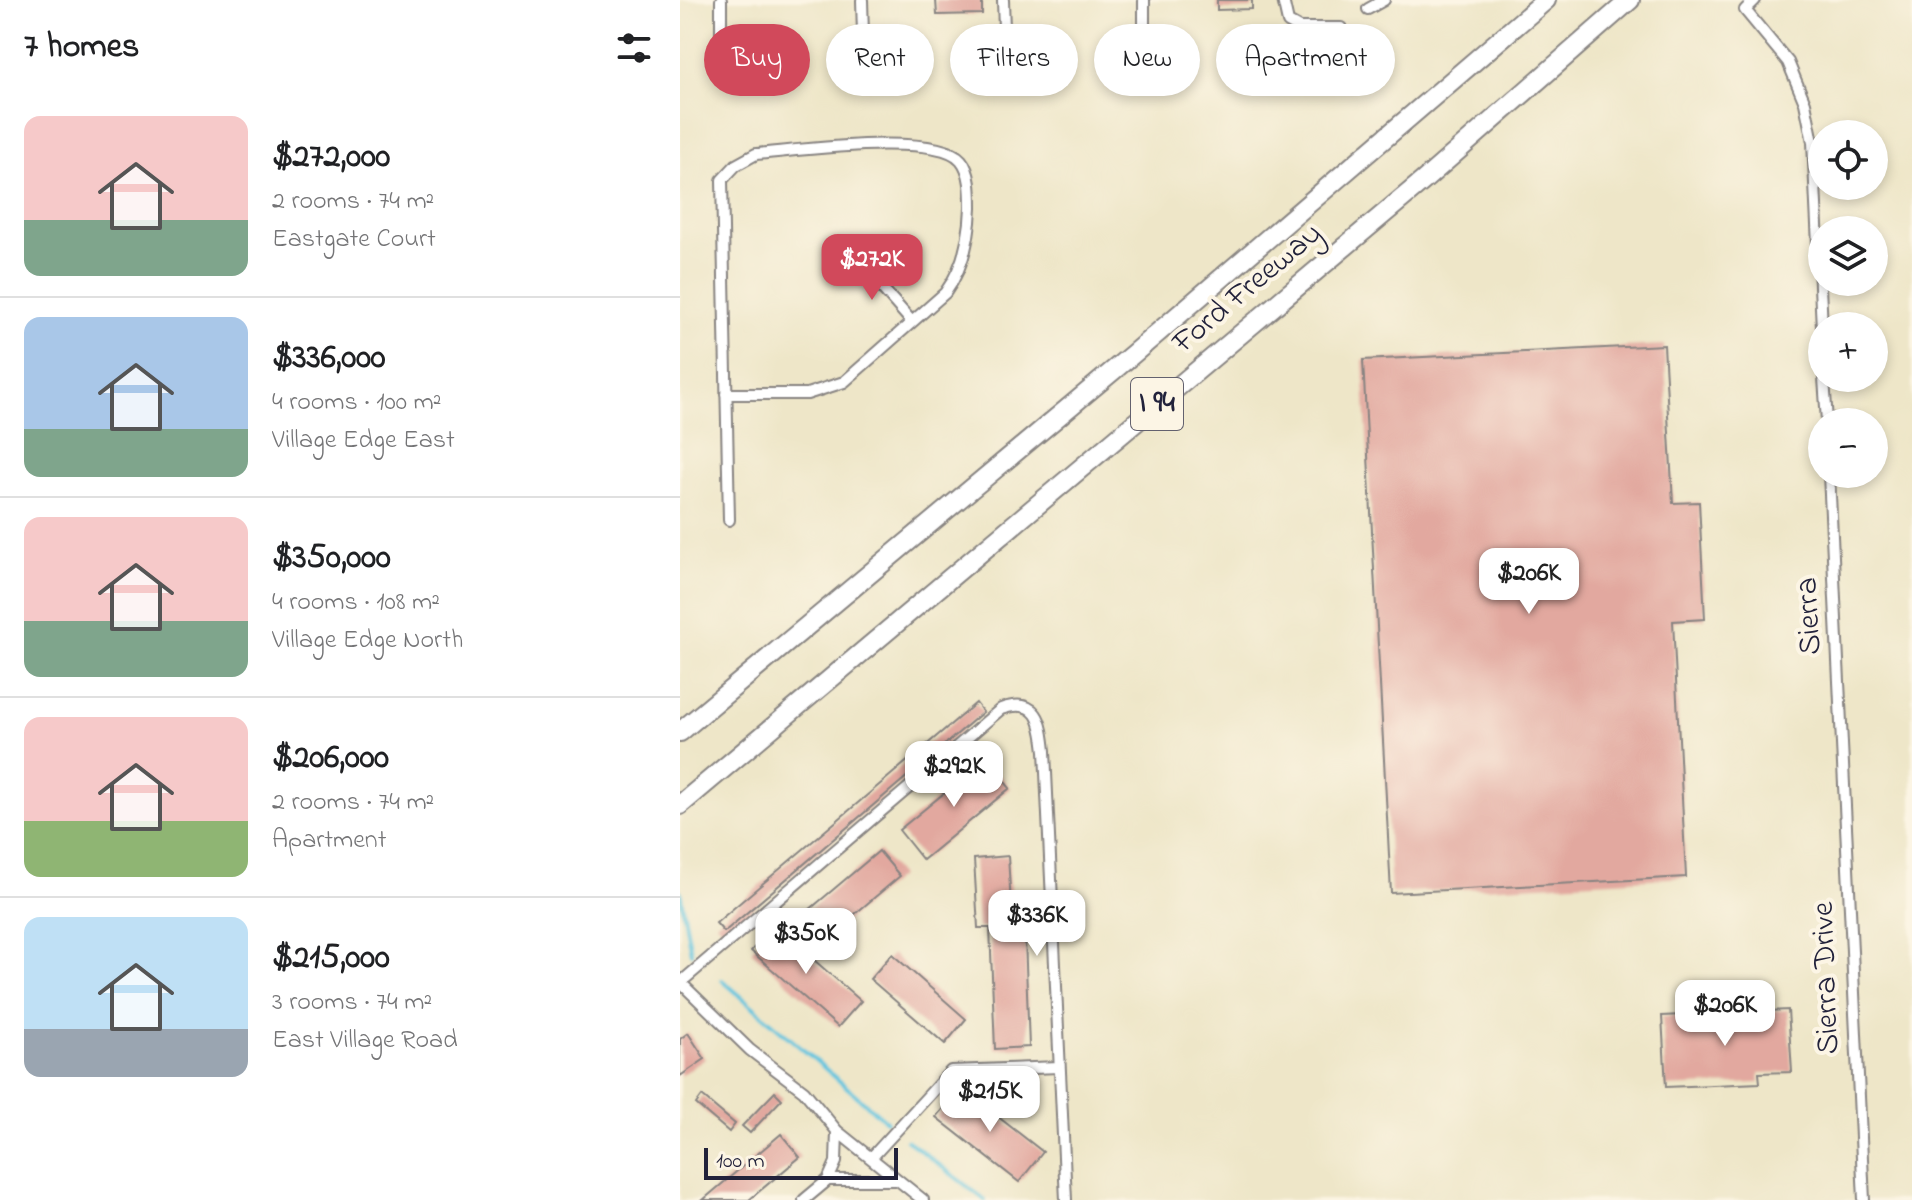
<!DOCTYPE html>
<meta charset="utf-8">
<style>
:root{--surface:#fff;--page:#f6f6f6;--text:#202124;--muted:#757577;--line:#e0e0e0;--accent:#d1495b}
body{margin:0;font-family:"Indie Flower",sans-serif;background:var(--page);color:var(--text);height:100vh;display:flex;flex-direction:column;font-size:30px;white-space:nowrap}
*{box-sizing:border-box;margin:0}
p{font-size:26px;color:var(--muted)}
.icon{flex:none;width:44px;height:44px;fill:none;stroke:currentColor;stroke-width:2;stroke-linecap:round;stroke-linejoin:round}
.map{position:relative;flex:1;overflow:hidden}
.sheet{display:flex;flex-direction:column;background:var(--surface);width:680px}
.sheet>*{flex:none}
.hud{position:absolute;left:24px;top:24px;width:760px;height:72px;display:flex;gap:16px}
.buttons{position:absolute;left:1128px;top:120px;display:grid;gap:16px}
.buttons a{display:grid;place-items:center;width:80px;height:80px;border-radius:50%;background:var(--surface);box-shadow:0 4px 12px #0003;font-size:40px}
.scale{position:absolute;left:24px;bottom:20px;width:194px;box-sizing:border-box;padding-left:8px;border:4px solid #22223b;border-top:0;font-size:22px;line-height:28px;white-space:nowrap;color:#22223b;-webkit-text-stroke:6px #fcf5e5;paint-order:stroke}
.price{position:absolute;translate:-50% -68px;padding:0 18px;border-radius:16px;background:#fff;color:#222;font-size:26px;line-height:52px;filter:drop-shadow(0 2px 4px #0008)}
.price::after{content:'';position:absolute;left:50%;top:48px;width:24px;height:18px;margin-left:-12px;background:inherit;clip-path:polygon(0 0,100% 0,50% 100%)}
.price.active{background:var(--accent);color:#fff}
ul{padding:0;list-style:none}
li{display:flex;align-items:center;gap:24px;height:200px;padding:0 24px}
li+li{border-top:2px solid var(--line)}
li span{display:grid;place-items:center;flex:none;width:224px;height:160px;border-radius:16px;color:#555}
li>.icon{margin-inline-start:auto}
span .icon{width:96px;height:96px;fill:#fffc;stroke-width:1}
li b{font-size:34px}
h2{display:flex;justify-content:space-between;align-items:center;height:96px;padding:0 24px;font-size:34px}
.pill{padding:0 28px;border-radius:36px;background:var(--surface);box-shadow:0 4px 12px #0003;font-size:28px;line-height:72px}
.pill.active{background:var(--accent);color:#fff}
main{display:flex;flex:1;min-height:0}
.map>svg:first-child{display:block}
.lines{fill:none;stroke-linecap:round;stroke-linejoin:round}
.stream{stroke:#61c5df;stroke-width:4}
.building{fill:#e2a89f}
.street-casing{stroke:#888482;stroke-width:14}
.highway-casing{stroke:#888482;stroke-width:22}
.street{stroke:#fff;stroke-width:10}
.highway{stroke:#fff;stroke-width:18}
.labels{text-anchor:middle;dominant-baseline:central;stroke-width:8;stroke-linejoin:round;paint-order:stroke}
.shield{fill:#fcf5e5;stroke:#63616e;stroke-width:2}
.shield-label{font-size:30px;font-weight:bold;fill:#22223b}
.street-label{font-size:32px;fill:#22223b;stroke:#fcf5e5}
</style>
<main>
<section class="sheet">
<h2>7 homes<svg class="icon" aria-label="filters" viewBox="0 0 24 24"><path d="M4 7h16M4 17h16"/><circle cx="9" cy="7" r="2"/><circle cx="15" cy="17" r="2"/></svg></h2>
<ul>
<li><span style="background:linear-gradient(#f6c9c9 65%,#7fa58c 0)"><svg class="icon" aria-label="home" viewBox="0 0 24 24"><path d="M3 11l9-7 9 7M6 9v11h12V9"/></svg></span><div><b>$272,000</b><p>2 rooms · 74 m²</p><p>Eastgate Court</p></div></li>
<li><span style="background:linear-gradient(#a9c7e8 70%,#7fa58c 0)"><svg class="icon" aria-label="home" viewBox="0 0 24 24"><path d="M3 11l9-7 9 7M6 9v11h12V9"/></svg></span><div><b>$336,000</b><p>4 rooms · 100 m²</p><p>Village Edge East</p></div></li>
<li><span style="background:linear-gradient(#f6c9c9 65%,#7fa58c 0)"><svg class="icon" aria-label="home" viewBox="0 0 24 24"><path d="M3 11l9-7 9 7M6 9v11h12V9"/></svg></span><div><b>$350,000</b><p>4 rooms · 108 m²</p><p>Village Edge North</p></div></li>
<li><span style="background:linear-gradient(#f6c9c9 65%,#8fb573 0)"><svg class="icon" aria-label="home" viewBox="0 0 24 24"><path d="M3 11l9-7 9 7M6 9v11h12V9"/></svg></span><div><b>$206,000</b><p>2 rooms · 74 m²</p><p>Apartment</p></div></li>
<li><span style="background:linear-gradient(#bfe0f5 70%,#9aa5b1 0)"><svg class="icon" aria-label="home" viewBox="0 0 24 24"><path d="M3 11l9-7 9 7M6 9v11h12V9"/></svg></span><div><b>$215,000</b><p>3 rooms · 74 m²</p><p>East Village Road</p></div></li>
</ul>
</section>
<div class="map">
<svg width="1232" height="1200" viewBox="0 0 1232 1200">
<rect width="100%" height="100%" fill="#fcf5e5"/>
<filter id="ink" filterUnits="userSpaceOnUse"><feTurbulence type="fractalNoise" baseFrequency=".0125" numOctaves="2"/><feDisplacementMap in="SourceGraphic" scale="16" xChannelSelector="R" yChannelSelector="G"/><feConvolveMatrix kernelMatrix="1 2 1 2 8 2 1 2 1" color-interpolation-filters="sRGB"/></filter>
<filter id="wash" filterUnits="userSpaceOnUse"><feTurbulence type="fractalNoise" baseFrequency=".006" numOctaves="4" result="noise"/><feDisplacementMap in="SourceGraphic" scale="32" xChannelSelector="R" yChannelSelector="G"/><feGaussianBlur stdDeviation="1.8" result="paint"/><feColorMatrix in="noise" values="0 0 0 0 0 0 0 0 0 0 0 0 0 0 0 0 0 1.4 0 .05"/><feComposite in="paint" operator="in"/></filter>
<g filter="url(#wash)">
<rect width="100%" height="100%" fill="#eee6c8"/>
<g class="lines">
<path class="stream" d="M0,891L11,953
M42,980L206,1121
M227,1140L305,1200"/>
</g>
<g id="blocks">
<path class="building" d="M256,0H302V14L257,15Z
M537,0H572V9L537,10Z
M984,345L993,503L1019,502L1025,619L993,621L1006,877L711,893L683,360Z
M296,703L303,712L44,932L36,923Z
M306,759L330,788L243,860L219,830Z
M199,851L220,876L144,940L123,915Z
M328,856L333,938L345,937L349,1047L315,1049L310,928H298L294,859Z
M94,925L181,1001L158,1027L71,951Z
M212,954L286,1019L265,1044L190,979Z
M1108,1010L1112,1072L1079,1073L1080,1083L986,1087L982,1016Z
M8,1033L25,1059L0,1076V1039Z
M280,1087L363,1152L339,1182L256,1117Z
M95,1092L102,1099L70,1133L62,1126Z
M22,1096L55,1124L49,1132L16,1104Z
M101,1134L120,1157L69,1200H23Z"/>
</g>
</g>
<g filter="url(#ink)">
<use href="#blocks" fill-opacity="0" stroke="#888482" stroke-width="2"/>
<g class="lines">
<g class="street-casing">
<path id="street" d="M41,0V41
M182,0L183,34
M323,0L324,29
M464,0V24
M603,0L608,22L619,28H661
M1075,0L1065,10L1108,62L1125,103L1133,142L1142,328
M688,9L704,0
M189,260L195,280L232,322
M1144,378L1147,422
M46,394H127L164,382L265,293C284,267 290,238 291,207C291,192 291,172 281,160C257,131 115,151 76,154L56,165L42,180L49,520
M1149,474L1184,1200
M0,983L321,709C358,696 362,722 365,751L386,1200
M1,983L70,1050L124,1091L157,1131L243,1200
M192,1157L271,1071L379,1067
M148,1180L156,1162L157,1131
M124,1200L148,1180H215"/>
</g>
<g class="highway-casing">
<path id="highway" d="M0,732L453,354L866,0
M0,805L743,181L950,0"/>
</g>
<use href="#street" class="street"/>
<use href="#highway" class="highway"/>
</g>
</g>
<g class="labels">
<rect class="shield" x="451" y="378" width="52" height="52" rx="6"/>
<g class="shield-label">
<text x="477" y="404">I 94</text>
</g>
<g class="street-label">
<text transform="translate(568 289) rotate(-40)">Ford Freeway</text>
<text transform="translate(1130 616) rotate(-93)">Sierra</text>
<text transform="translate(1147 978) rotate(-92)">Sierra Drive</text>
</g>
</g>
</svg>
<div class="buttons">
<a><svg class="icon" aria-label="locate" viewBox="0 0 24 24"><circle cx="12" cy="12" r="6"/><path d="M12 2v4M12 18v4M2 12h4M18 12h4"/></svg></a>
<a><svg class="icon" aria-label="layers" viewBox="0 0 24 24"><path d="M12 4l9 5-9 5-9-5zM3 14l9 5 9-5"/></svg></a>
<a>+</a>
<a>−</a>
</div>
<div class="scale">100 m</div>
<b class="price active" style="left:192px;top:302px">$272K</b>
<b class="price" style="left:849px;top:616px">$206K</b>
<b class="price" style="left:274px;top:809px">$292K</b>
<b class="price" style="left:357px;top:958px">$336K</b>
<b class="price" style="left:126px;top:976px">$350K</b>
<b class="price" style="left:1045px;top:1048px">$206K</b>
<b class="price" style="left:310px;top:1134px">$215K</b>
<div class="hud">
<a class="pill active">Buy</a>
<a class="pill">Rent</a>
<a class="pill">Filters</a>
<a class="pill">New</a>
<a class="pill">Apartment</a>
</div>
</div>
</main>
